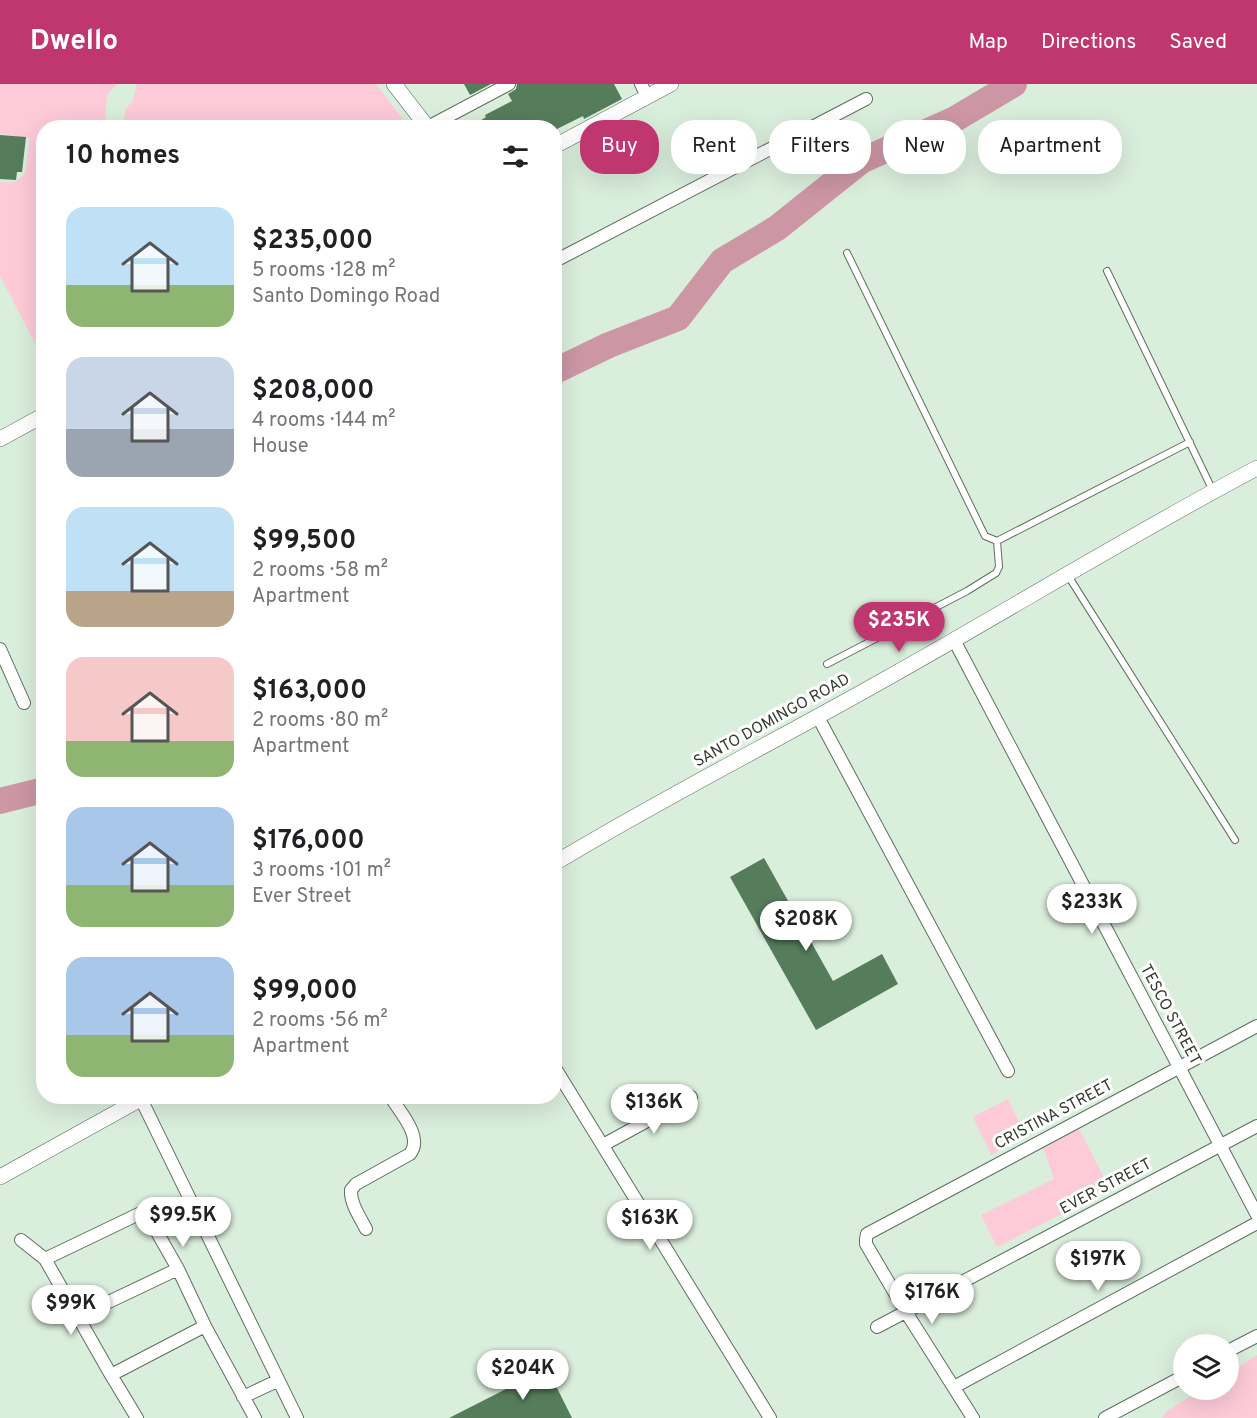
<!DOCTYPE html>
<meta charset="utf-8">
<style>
:root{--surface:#fff;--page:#f6f6f6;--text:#202124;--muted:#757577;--accent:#c0366f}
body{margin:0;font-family:Overpass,sans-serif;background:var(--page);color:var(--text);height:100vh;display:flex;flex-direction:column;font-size:22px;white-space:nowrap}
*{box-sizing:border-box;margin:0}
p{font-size:20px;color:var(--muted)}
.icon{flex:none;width:33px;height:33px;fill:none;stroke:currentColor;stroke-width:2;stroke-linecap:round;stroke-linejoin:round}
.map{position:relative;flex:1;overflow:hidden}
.panel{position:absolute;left:36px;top:36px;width:526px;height:984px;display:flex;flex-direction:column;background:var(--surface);border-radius:24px;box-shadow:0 6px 24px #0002}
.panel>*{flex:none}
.guide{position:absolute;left:580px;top:36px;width:570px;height:54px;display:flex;gap:12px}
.buttons{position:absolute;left:1173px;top:1250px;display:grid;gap:12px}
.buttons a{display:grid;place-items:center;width:66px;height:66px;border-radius:50%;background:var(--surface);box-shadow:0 6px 24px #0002;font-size:30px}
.price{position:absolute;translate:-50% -51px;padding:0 14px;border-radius:21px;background:#fff;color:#222;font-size:20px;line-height:39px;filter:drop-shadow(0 2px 3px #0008)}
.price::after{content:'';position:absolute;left:50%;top:36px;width:18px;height:14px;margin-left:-9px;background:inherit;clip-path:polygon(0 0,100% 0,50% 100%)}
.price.on{background:var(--accent);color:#fff}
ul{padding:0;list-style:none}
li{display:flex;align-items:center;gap:18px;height:150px;padding:0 30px}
li span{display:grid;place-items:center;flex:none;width:168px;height:120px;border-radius:18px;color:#555}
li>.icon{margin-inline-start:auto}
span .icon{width:72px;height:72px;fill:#fffc;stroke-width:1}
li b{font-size:26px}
h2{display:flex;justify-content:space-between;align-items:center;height:72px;padding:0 30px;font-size:26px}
.pill{padding:0 21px;border-radius:24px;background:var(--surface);box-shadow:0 6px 24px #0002;font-size:21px;line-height:54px}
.pill.on{background:var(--accent);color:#fff}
header{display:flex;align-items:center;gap:36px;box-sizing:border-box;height:84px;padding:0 30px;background:var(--accent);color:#fff}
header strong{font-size:28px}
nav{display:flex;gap:33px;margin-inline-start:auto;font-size:21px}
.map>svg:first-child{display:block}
.green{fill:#fdcad8}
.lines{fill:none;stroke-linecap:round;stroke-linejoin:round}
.river{stroke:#cc96a5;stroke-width:26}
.building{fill:#567d5b}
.service-casing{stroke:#5d6f5f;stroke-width:8}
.minor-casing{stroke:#5d6f5f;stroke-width:14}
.tertiary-casing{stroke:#5d6f5f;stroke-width:16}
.service{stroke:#fff;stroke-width:6}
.minor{stroke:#fff;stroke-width:12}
.tertiary{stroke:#fff;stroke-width:15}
.labels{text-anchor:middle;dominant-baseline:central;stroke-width:6;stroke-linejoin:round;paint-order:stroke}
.street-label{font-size:16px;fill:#333b33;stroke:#fff}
</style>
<header>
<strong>Dwello</strong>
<nav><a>Map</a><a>Directions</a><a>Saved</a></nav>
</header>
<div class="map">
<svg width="1257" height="1334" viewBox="0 0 1257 1334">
<rect width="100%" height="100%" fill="#daeedc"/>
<path class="green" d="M0,0H117C115,3 112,5 109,8C105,14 107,32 105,40L109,43L44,44V254L35,259L0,192V97C10,101 17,97 25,90L30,54L0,50Z
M137,0H376L409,43H116L123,38L126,25L133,16Z
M1008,1015L1026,1053L991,1071L973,1033Z
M1079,1045L1110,1105L997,1163L981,1131L1054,1095L1043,1063Z
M1257,1271V1334H1162L1167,1327L1203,1305H1228L1229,1289Z"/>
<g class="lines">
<path class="river" d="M555,287L609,261L678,234L722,177L777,144L861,77L955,35L1014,0
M0,717L44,706"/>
</g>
<path class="building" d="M464,0H491L470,11Z
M517,0H614L622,15L584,35L583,32L555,46V44H467L483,35L486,33L485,31L512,17L508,10L516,5Z
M0,51L26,53L22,88H17L16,96L0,95Z
M764,774L833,897L882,870L898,900L816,946L730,793Z
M547,1284L572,1334H449Z"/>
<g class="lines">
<g class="service-casing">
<path id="service" d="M847,169L985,452L997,457L1190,358
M1107,187L1213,407
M1067,490L1235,756
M827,580L967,507L996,489L999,483L997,457"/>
</g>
<g class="minor-casing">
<path id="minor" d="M641,0L647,12
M428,43L509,0
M555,177L866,15
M954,556L1257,1131
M0,565L24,619
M818,633L1008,987
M555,984L770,1334
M141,1015L297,1334
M603,1061L691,1013
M366,1145C360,1133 350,1119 351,1106L356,1100L410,1070C424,1053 399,1027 390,1012
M21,1156L45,1175L111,1291L137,1334
M45,1175L145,1127L178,1185L205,1242L255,1334
M77,1233L178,1185
M877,1243L1257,1042
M1228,1267L1257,1252
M111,1291L205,1242
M954,1303L1257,1139
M243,1313L277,1297
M973,1334L906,1228L866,1160V1155L867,1150L1257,942
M1105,1334L1184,1292"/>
</g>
<g class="tertiary-casing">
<path id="tertiary" d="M394,0L428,44
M555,62L671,0
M0,355L44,331
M555,779C664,713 778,656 889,593C1012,524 1132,450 1257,384
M0,1093L146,1012"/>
</g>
<use href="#service" class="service"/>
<use href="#minor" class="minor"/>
<use href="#tertiary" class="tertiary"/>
</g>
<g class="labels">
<g class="street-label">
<text transform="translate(772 637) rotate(-29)">SANTO DOMINGO ROAD</text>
<text transform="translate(1170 931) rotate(62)">TESCO STREET</text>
<text transform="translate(1054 1031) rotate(-28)">CRISTINA STREET</text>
<text transform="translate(1106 1103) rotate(-28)">EVER STREET</text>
</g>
</g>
</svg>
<div class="buttons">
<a><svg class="icon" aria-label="layers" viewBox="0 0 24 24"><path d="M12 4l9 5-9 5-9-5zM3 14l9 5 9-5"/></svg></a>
</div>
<b class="price on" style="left:899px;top:569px">$235K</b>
<b class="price" style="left:1092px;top:851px">$233K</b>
<b class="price" style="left:806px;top:868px">$208K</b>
<b class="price" style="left:654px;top:1051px">$136K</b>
<b class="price" style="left:183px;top:1164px">$99.5K</b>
<b class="price" style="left:650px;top:1167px">$163K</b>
<b class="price" style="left:1098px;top:1208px">$197K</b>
<b class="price" style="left:932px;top:1241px">$176K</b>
<b class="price" style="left:71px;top:1252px">$99K</b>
<b class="price" style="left:523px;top:1317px">$204K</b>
<div class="guide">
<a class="pill on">Buy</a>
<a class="pill">Rent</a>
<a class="pill">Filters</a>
<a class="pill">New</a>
<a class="pill">Apartment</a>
</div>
<section class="panel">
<h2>10 homes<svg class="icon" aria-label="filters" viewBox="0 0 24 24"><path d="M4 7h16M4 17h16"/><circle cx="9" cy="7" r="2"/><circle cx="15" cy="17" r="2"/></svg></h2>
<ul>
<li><span style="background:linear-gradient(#bfe0f5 65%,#8fb573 0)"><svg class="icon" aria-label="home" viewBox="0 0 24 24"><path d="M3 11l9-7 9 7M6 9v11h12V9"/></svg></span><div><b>$235,000</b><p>5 rooms · 128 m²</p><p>Santo Domingo Road</p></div></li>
<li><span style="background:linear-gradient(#c9d6e8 60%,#9aa5b1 0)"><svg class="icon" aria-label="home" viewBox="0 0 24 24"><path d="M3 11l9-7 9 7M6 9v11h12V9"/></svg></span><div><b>$208,000</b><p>4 rooms · 144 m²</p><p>House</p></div></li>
<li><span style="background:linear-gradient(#bfe0f5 70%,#b9a48a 0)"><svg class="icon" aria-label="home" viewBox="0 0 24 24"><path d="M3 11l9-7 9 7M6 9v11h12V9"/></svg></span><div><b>$99,500</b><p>2 rooms · 58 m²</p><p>Apartment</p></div></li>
<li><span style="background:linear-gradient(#f6c9c9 70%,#8fb573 0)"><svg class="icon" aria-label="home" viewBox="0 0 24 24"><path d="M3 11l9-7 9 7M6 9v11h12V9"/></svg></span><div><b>$163,000</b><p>2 rooms · 80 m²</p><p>Apartment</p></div></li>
<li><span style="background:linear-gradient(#a9c7e8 65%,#8fb573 0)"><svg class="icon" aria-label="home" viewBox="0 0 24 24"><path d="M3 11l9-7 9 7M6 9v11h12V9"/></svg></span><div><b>$176,000</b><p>3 rooms · 101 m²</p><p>Ever Street</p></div></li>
<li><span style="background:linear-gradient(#a9c7e8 65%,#8fb573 0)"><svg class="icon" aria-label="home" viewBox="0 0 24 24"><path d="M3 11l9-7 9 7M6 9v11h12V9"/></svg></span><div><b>$99,000</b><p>2 rooms · 56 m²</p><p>Apartment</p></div></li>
</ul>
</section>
</div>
